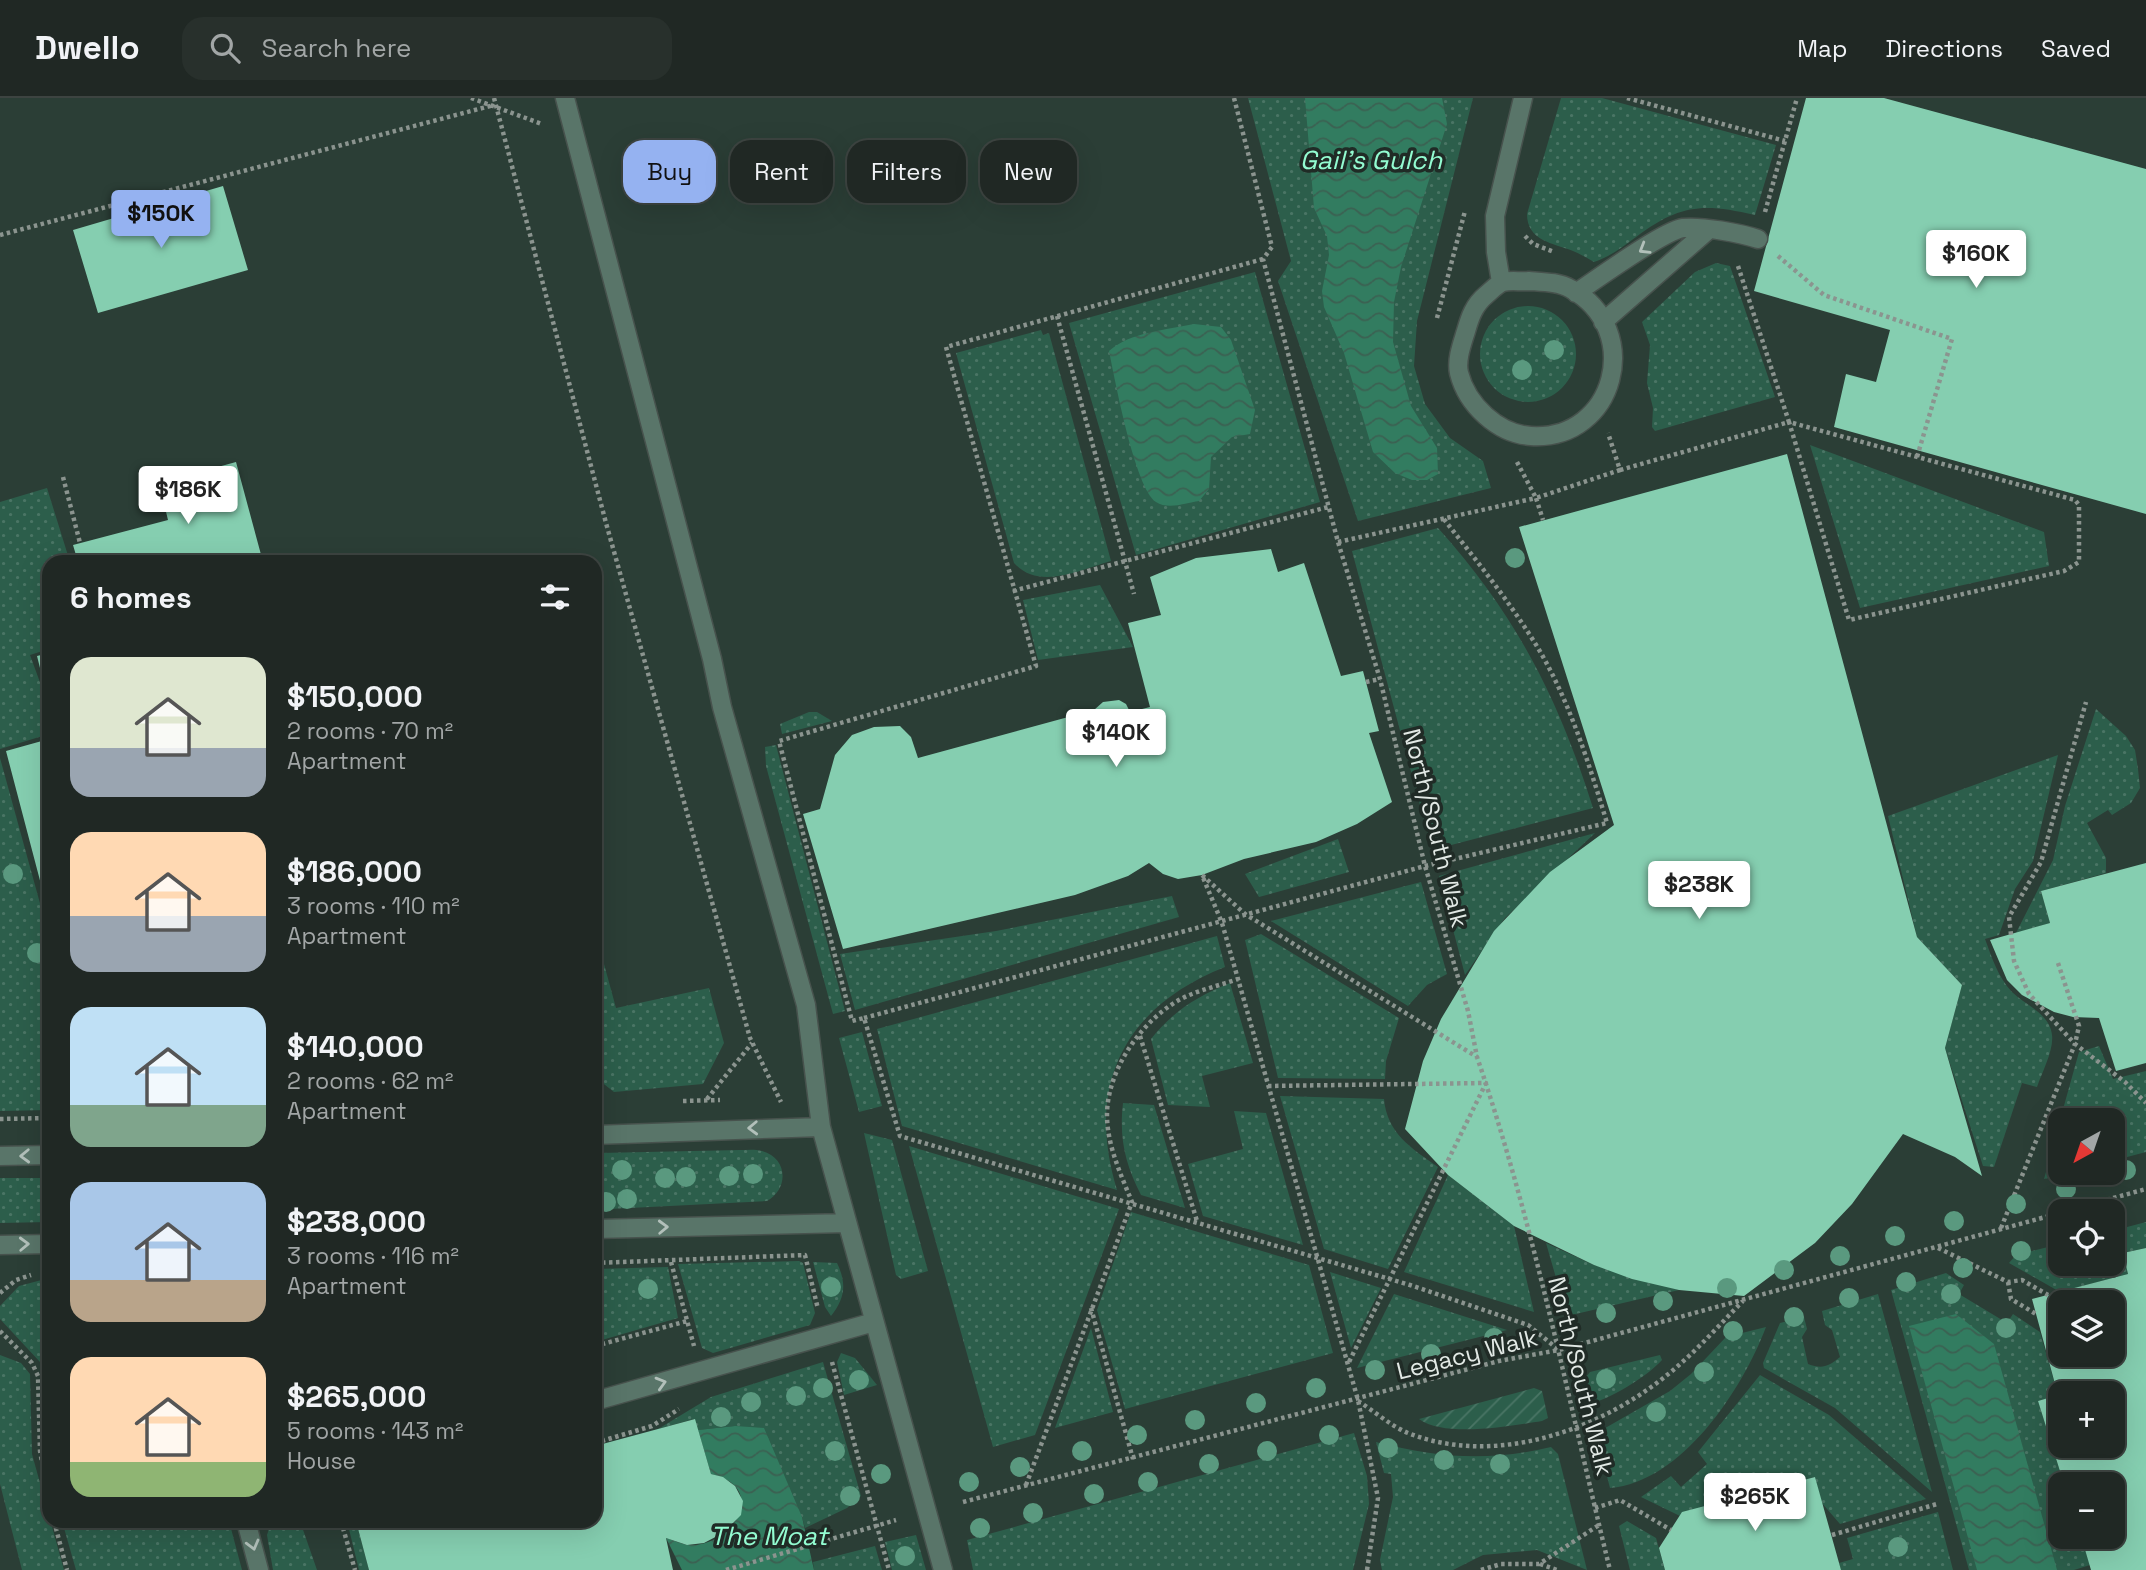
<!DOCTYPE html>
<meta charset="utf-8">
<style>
:root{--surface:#202824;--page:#28302c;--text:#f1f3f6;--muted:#a2a6a6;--line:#3d4441;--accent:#95b2f1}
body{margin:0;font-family:"Space Grotesk",sans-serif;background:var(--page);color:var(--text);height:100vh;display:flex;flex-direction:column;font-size:26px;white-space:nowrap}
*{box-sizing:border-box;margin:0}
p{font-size:23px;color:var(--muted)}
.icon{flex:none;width:38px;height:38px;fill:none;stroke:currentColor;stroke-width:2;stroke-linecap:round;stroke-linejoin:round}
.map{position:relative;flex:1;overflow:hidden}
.side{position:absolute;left:42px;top:457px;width:560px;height:973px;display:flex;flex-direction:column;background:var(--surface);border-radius:21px;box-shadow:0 7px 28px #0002,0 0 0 2px var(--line)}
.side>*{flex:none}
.banner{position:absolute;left:623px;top:42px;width:665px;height:63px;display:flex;gap:14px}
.needle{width:46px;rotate:220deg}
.buttons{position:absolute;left:2048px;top:1010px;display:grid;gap:14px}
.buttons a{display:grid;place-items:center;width:77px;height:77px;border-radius:14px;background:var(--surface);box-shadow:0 7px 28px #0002,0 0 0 2px var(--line);font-size:35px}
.price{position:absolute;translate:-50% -60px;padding:0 16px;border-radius:7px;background:#fff;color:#222;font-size:23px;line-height:46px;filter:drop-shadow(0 2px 4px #0008)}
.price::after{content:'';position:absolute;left:50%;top:42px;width:21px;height:16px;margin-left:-10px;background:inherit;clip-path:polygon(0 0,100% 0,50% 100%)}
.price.active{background:var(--accent);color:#111}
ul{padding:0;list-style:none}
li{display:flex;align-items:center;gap:21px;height:175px;padding:0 28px}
li span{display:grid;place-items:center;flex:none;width:196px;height:140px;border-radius:21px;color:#555}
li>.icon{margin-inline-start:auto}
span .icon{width:84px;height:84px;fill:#fffc;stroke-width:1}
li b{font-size:30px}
h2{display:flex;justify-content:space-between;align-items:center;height:84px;padding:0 28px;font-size:30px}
.pill{padding:0 24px;border-radius:21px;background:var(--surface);box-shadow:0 7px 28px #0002,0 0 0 2px var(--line);font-size:24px;line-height:63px}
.pill.active{background:var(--accent);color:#111}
header{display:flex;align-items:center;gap:42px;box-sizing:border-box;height:98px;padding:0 35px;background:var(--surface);border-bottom:2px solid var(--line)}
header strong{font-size:33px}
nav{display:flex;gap:38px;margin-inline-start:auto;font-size:24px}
.search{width:490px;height:63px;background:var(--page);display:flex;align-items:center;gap:18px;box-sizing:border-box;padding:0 24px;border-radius:21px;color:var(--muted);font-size:26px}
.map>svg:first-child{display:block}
.built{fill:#2b3e36;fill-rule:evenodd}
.grass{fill:url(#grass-dots)}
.garden{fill:url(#garden-furrows)}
.water{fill:url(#water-waves)}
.building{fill:#85ceb0;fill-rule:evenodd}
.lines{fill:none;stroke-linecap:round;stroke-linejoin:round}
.lane-casing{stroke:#47524d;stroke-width:21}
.path{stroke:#8b948f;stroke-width:4.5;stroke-dasharray:3.5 3.5;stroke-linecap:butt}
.lane{stroke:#597569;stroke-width:18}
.tree{fill:#5a997f}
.oneway{stroke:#b2c0ba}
.labels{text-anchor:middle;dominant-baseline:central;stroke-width:7;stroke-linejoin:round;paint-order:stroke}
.street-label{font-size:24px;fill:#e2e9e5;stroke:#202b26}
.water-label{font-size:26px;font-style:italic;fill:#93fcd1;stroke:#202b26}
</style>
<header>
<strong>Dwello</strong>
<div class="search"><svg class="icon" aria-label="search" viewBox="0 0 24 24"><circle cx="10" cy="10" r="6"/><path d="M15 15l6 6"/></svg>Search here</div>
<nav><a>Map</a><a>Directions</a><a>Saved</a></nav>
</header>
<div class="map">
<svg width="2146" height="1472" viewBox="0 0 2146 1472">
<defs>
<pattern id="grass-dots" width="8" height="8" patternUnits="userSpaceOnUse" patternTransform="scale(1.75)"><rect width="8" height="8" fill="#2c5e4b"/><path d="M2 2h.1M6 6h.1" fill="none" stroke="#4a7565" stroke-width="1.8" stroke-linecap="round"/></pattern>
<pattern id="garden-furrows" width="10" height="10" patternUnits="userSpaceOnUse" patternTransform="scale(1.75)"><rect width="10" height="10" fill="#2c5e4b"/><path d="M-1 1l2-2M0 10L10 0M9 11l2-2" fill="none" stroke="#4a7565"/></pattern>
<pattern id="water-waves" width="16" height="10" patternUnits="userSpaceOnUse" patternTransform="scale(1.75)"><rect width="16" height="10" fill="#327c60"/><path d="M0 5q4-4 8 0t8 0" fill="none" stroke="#3b6152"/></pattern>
</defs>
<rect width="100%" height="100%" fill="#2a3530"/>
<path class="built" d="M0,0H2146V1472H0ZM49,464H595V1423H49ZM2060,1022H2112V1074H2060ZM2060,1113H2112V1166H2060ZM2060,1204H2112V1256H2060ZM2060,1295H2112V1348H2060ZM2060,1386H2112V1438H2060Z"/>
<path class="grass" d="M1248,0H1473L1417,223L1414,268L1425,306L1450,340L1483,363L1491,390L1358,423L1278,183L1291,163Z
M1561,0H1602L1776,47L1755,117C1703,105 1680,106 1636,139C1621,150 1611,158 1594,164C1587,160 1580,156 1573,153C1553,145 1527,143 1527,116Z
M1716,165L1730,168L1775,299L1655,333L1652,329L1653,310L1647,285L1650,247L1642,224L1695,174Z
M1255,174L1320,404L1136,457L1069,225Z
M1480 256a48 48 0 1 1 96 0a48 48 0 1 1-96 0Z
M1041,232L1043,237L1049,235L1111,463C1079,472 1039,493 1014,465L956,255Z
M1810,347L2044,434L2049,468L1860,510Z
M47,390L70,464H49V551L30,557L49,609V636L0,651V404Z
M1438,430C1516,517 1558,599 1593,710L1432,752L1352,453Z
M1100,487L1133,549L1038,562L1023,502Z
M2096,611L2126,638L2135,652L2138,671L2140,690L2131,705L2112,717L2108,712L2087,725L2106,760V775L2041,793L2050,825L2016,835L2053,762L2065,708Z
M809,614H817L832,623L782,636L780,626Z
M776,647L845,913L833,916L766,668L765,649Z
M2058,657L2033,763L2015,791L1999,837L1985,841C1992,860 1998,879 2012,894C2025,907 2050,916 2052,937C2054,952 2042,974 2037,989L2022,985L1994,1069L1983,1068L1945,950L1962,887L1917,839L1888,718Z
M0,660L49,838V1012L0,1013Z
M1595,735L1505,820L1465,877L1439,778Z
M1338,741L1349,774L1259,799L1245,776Z
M1421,784L1447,876L1427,887L1408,908L1271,823Z
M1172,798L1179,819L855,912L840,856L996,833Z
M595,833L616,910L709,890L724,945L703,986L614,994L595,979Z
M1261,836L1399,920L1386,963L1385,981L1278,980L1245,842Z
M1217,838L1225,869C1124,909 1085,987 1117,1092L902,1028L877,931Z
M1230,885L1253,965L1202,978L1210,1009L1168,1007L1151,941C1173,913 1198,898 1230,885Z
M862,934L882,1008L859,1014L839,940Z
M2099,948L2113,981L2146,973V1054L2112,1063V1022H2060L2079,954Z
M1280,998L1384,1001C1387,1035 1411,1050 1438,1069L1388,1171L1324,1151Z
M1123,1005L1154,1007L1185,1110L1141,1097C1125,1066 1119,1040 1123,1005Z
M1234,1013L1266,1015L1303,1147L1203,1118L1188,1066L1243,1051Z
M2060,1025V1074L2069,1075L2044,1081Z
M864,1035L892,1042L928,1173L901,1181L896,1177Z
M909,1048L1119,1111L1035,1337L993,1349Z
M740,1052C747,1052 755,1051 762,1053C788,1060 789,1091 767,1103L610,1111L595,1105V1058L599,1055Z
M1448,1077L1514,1128L1534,1214L1404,1174Z
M0,1080H49V1124L0,1125Z
M1131,1114L1309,1167L1333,1255L1125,1311L1097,1212Z
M2146,1124V1150L2123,1155L2128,1176L2060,1194L2009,1165L2016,1157L2060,1146V1166H2112V1133Z
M1546,1145L1594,1167L1679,1192L1567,1218Z
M799,1163L803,1165L815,1215L810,1227L713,1255L702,1250L678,1166Z
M813,1164L837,1165C847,1186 845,1200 831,1218L825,1209Z
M668,1169L678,1220L595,1244V1171Z
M1330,1174L1381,1190L1351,1250Z
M1946,1175L1964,1187L1959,1196L2007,1225L2013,1216L2040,1234L2058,1297L2038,1303L2064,1386H2060V1438L2081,1439L2090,1467L2074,1472H1969L1891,1192Z
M49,1180V1376L40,1264L0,1221V1208L19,1188Z
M1394,1196L1507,1232L1357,1270Z
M1878,1196L1932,1394L1835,1310L1764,1270L1763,1265L1780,1225L1804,1219L1807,1231L1802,1239L1808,1266C1822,1271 1828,1269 1840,1259L1832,1232L1825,1227L1822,1213Z
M1766,1229C1742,1292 1682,1384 1610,1390L1597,1340L1600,1333L1670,1293L1691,1276L1726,1239Z
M1091,1230L1113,1314L1055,1330Z
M841,1255L855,1260L877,1287L844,1297L837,1264Z
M0,1257L21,1265L30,1276L32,1356L64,1472H22L0,1386Z
M1660,1257L1662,1262C1650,1276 1606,1305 1588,1305L1583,1283L1590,1274Z
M823,1264L861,1398L847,1410L805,1430L802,1419L735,1328L698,1332L694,1321L658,1331L711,1299Z
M1760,1277L1829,1317L1926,1401L1840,1426L1821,1404L1815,1379L1680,1418L1641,1399L1671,1378L1681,1389L1707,1366L1698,1354Z
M1354,1335L1367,1378L1369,1406L1353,1472H973L967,1442Z
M1376,1344C1438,1360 1488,1364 1551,1349L1558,1356L1587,1472L1537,1452L1483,1457L1453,1472H1382L1380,1462L1393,1399L1391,1376L1384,1375Z
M1938,1414L1953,1472H1841L1839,1465L1853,1461L1847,1440Z
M62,1423H229L242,1472H76Z
M275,1423H297L301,1426L317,1472H273L267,1437L271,1425Z
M347,1423H356L369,1472H359Z
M1627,1423L1656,1440L1665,1472H1630L1619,1428Z
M916,1437L926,1472H892L885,1444Z
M875,1448L882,1472H814L813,1464Z"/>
<path class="garden" d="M1534,1290L1542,1293L1548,1320L1542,1323C1511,1328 1445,1340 1419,1321Z"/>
<path class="water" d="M1305,0H1442L1447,26L1401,169L1394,204L1393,244L1411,308L1437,350L1438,376L1427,382H1412L1395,375L1373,354L1344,255L1324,209L1322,193L1329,157L1327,138L1314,110Z
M1194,226L1221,229L1231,242L1255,312L1250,336L1232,339L1211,359L1209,391L1199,403C1186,405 1168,412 1156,404C1135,390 1115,282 1109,253C1130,234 1167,232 1194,226Z
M1956,1216L1994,1246L2057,1472H1977L1909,1228Z
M735,1328L764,1330L802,1419L814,1472H682L666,1440C673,1442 681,1446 688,1447C732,1450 771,1390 711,1376L698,1332Z"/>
<path class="building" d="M1806,0H1884L2146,71V416L1834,329L1846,276L1876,284L1890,232L1754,193Z
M223,88L248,172L98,215L73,132Z
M1787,356L1917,839L1962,887L1945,950L1982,1078L1955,1059L1903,1036L1852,1106L1815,1145L1744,1198L1679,1192L1632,1181L1594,1167L1514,1128L1448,1077L1405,1031L1423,963L1441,921L1494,833L1550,774L1614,727L1519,429Z
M236,364L263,464H78L73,447L168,422L159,385Z
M1271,451L1278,474L1304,465L1341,578L1363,573L1379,633L1369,635L1392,704L1357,726L1316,744L1244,761L1202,777L1178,781L1163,776L1149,765L1128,778L1075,797L843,851L803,716L820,711L835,657L852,637L874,629L900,628L911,639L918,660L1094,612L1103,604L1119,602L1126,606L1130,614L1150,609L1128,525L1161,517L1150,479L1196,460Z
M49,555V581L41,574L37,558Z
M49,641V813H48L6,653Z
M2146,765V965L2116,973L2099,920L2073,919L2054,914L2022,897L2007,882L1990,842L2050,825L2041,793Z
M2146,1150V1472H2091L2081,1438H2112V1386H2064L2038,1303L2058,1297L2032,1201L2128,1176L2123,1155ZM2060,1204H2112V1256H2060ZM2060,1295H2112V1348H2060Z
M695,1321L711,1376L723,1379L735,1388L743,1403L741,1417L723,1435L704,1445L687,1447L666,1440L673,1472H369L356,1423H595V1348Z
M1815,1379L1841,1472H1665L1659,1450L1682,1414Z"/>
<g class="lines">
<g class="lane-casing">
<path id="lane" d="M565,0L712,561L722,609L806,907L821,1029L943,1472
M1529,183C1543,184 1559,184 1571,191C1644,231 1616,343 1531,338C1498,336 1467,307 1459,275C1456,262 1462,246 1466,233C1470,219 1474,207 1486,197C1491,193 1497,186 1503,184C1511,182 1521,184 1529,183Z
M1501,184L1496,154L1495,118L1523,0
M1576,195C1597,181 1663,133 1683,130C1702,128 1740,135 1758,141
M1603,224L1707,133
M595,1037L821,1029
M0,1058L49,1057
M595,1131L847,1125
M0,1147L49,1146
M595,1303L874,1224
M246,1423L259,1472"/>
</g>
<path class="path" d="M471,0L542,26
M494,0L606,425L750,940L781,1004
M1234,0L1272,149L1263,161L1338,444L1380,581L1425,768L1468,913L1477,959C1534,1126 1568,1301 1610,1472
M1627,0L1785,43
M1765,114L1797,0
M0,137L494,7
M1525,138L1533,146L1554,154
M1778,158L1824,197L1952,241L1917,359
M1263,161L946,249L1036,568L779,643L852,923L864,920L900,1038L1410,1187L1528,1227L1559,1252
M1057,218L1134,496
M1437,220L1465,113
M1517,364L1536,400L1620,372L1608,335
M1620,372L1789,324L1849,522L2064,473L2079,464V407L2075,402L1789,324L1737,165
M63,379L80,445
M1338,444L1536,400L1543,422
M1013,493L1328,409
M1366,584L1380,581
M2058,865L2079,928L2075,946L2125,984L2146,1005
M864,920L1425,768L1607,725C1589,666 1570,604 1538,550C1510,504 1476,462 1443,420
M1140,938L1197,1123
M1268,988L1486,985L1348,1266
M707,1001L752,945
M683,1003L720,1002
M0,1021L49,1020
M2066,1113L2146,1091
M2001,1130L2075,946L2029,896L2014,863L2009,819L2041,764L2086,604
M1938,1150L2008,1184L2022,1182L2048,1197
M671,1164L694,1248
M595,1165L805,1157L818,1211
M2008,1184L2011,1201L2036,1216
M0,1195L16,1182L31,1177
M1091,1210L1133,1361
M0,1233L32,1265L38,1278L40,1353L49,1402
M595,1248L687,1223
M832,1264L889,1472
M1358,1303C1374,1313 1391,1328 1408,1335C1499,1371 1609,1329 1679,1267C1702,1247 1722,1224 1743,1203
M595,1345L652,1328L679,1311
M1026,1387L1132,1104C1121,1077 1107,1047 1107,1017C1107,970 1145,917 1187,898C1203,891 1221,887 1238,881
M963,1404L1499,1263L1559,1252L2060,1115
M1595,1410L1620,1402L1671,1432
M54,1423L67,1472
M341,1423L355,1472
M1832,1437L1937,1406
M1540,1466L1557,1472
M726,1472L896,1422
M1367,1472L1378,1400L1358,1302L1222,825L1202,777L1245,816L1477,959
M1481,1472L1501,1466H1539L1599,1427"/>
<use href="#lane" class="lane"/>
</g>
<g class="tree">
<circle cx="1554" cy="252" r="10"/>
<circle cx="1522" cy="272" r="10"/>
<circle cx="1515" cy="460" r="10"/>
<circle cx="13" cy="776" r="10"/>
<circle cx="37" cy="855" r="10"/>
<circle cx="622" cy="1072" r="10"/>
<circle cx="2126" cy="1072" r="10"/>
<circle cx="753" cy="1076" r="10"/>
<circle cx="729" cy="1078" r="10"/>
<circle cx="686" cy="1079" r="10"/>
<circle cx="665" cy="1080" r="10"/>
<circle cx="2066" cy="1091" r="10"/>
<circle cx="627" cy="1101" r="10"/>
<circle cx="606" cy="1104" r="10"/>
<circle cx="2016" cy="1106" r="10"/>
<circle cx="1954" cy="1123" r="10"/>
<circle cx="1895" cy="1138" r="10"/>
<circle cx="2021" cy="1153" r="10"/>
<circle cx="1840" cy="1158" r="10"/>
<circle cx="1963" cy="1170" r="10"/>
<circle cx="1784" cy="1172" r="10"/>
<circle cx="1906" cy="1184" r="10"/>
<circle cx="831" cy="1189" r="10"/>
<circle cx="1727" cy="1190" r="10"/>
<circle cx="648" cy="1191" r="10"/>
<circle cx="1951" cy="1196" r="10"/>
<circle cx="1849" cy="1200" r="10"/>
<circle cx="1663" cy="1203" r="10"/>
<circle cx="1606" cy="1215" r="10"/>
<circle cx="1794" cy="1219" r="10"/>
<circle cx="2006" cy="1230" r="10"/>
<circle cx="1733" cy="1233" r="10"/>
<circle cx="1494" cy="1240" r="10"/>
<circle cx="1431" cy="1256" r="10"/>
<circle cx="1375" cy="1272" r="10"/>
<circle cx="1704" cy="1274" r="10"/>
<circle cx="1606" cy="1281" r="10"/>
<circle cx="859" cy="1282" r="10"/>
<circle cx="823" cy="1290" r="10"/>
<circle cx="1316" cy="1290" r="10"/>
<circle cx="796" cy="1298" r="10"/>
<circle cx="751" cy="1304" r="10"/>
<circle cx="1256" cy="1305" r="10"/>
<circle cx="1656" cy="1314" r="10"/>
<circle cx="721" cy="1319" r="10"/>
<circle cx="1195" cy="1322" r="10"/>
<circle cx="1137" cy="1337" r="10"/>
<circle cx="1329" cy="1337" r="10"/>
<circle cx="1388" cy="1350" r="10"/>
<circle cx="835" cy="1353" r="10"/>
<circle cx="1082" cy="1353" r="10"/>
<circle cx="1267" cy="1353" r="10"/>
<circle cx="1444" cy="1362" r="10"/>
<circle cx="1209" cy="1366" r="10"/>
<circle cx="1500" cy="1366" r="10"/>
<circle cx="1020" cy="1369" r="10"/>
<circle cx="881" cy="1376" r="10"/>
<circle cx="969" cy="1384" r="10"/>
<circle cx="1148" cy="1384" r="10"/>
<circle cx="1094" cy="1396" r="10"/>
<circle cx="850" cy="1398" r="10"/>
<circle cx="1033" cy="1415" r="10"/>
<circle cx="980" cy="1430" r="10"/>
<circle cx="1898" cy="1449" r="10"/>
<circle cx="905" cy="1458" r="10"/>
</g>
<defs><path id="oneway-chevron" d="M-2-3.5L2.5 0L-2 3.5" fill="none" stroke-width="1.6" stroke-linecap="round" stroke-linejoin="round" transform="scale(1.75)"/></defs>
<g class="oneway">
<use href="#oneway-chevron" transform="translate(1644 151) rotate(149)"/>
<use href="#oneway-chevron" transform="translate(753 1030) rotate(178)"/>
<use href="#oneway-chevron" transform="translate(25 1058) rotate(178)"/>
<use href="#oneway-chevron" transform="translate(663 1129) rotate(-2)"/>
<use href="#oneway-chevron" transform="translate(24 1146) rotate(-2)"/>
<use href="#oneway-chevron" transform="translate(661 1285) rotate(-16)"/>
<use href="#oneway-chevron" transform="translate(253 1447) rotate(75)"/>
</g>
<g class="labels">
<g class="street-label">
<text transform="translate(1436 730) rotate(76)">North/South Walk</text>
<text transform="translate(1467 1256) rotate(-14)">Legacy Walk</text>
<text transform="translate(1581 1278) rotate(76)">North/South Walk</text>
</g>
<g class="water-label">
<text x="1371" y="62">Gail's Gulch</text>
<text x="769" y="1438">The Moat</text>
</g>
</g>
</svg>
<div class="buttons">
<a><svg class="needle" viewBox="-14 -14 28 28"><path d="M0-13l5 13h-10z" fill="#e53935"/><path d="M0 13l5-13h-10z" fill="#a2a6a6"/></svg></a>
<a><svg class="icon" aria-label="locate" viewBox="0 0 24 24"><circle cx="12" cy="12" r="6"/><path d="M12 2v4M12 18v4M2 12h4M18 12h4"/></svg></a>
<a><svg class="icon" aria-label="layers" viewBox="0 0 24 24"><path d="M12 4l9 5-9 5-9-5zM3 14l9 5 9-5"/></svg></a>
<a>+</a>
<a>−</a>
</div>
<b class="price active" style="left:161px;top:152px">$150K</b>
<b class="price" style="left:1976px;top:192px">$160K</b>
<b class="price" style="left:188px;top:428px">$186K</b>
<b class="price" style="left:1116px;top:671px">$140K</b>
<b class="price" style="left:1699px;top:823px">$238K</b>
<b class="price" style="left:1755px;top:1435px">$265K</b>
<div class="banner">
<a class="pill active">Buy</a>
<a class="pill">Rent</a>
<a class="pill">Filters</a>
<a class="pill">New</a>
</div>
<section class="side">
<h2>6 homes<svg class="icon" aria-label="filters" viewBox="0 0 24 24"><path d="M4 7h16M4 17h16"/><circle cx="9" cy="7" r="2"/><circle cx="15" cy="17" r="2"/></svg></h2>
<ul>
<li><span style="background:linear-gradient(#dfe7d0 65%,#9aa5b1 0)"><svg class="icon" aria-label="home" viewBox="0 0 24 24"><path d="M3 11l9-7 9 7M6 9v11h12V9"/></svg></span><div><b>$150,000</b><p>2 rooms · 70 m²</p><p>Apartment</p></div></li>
<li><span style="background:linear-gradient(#ffd9b3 60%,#9aa5b1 0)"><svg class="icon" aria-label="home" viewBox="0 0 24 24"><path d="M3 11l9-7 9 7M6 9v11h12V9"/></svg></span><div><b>$186,000</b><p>3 rooms · 110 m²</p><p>Apartment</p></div></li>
<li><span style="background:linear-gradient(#bfe0f5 70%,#7fa58c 0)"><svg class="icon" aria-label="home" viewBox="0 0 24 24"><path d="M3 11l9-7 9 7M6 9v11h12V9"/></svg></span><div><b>$140,000</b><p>2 rooms · 62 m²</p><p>Apartment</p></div></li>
<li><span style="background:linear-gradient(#a9c7e8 70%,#b9a48a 0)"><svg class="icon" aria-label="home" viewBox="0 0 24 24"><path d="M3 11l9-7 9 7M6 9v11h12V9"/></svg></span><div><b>$238,000</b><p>3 rooms · 116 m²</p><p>Apartment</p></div></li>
<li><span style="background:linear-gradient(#ffd9b3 75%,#8fb573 0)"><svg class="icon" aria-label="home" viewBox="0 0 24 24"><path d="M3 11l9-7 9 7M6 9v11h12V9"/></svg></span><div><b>$265,000</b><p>5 rooms · 143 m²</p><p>House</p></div></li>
</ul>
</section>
</div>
